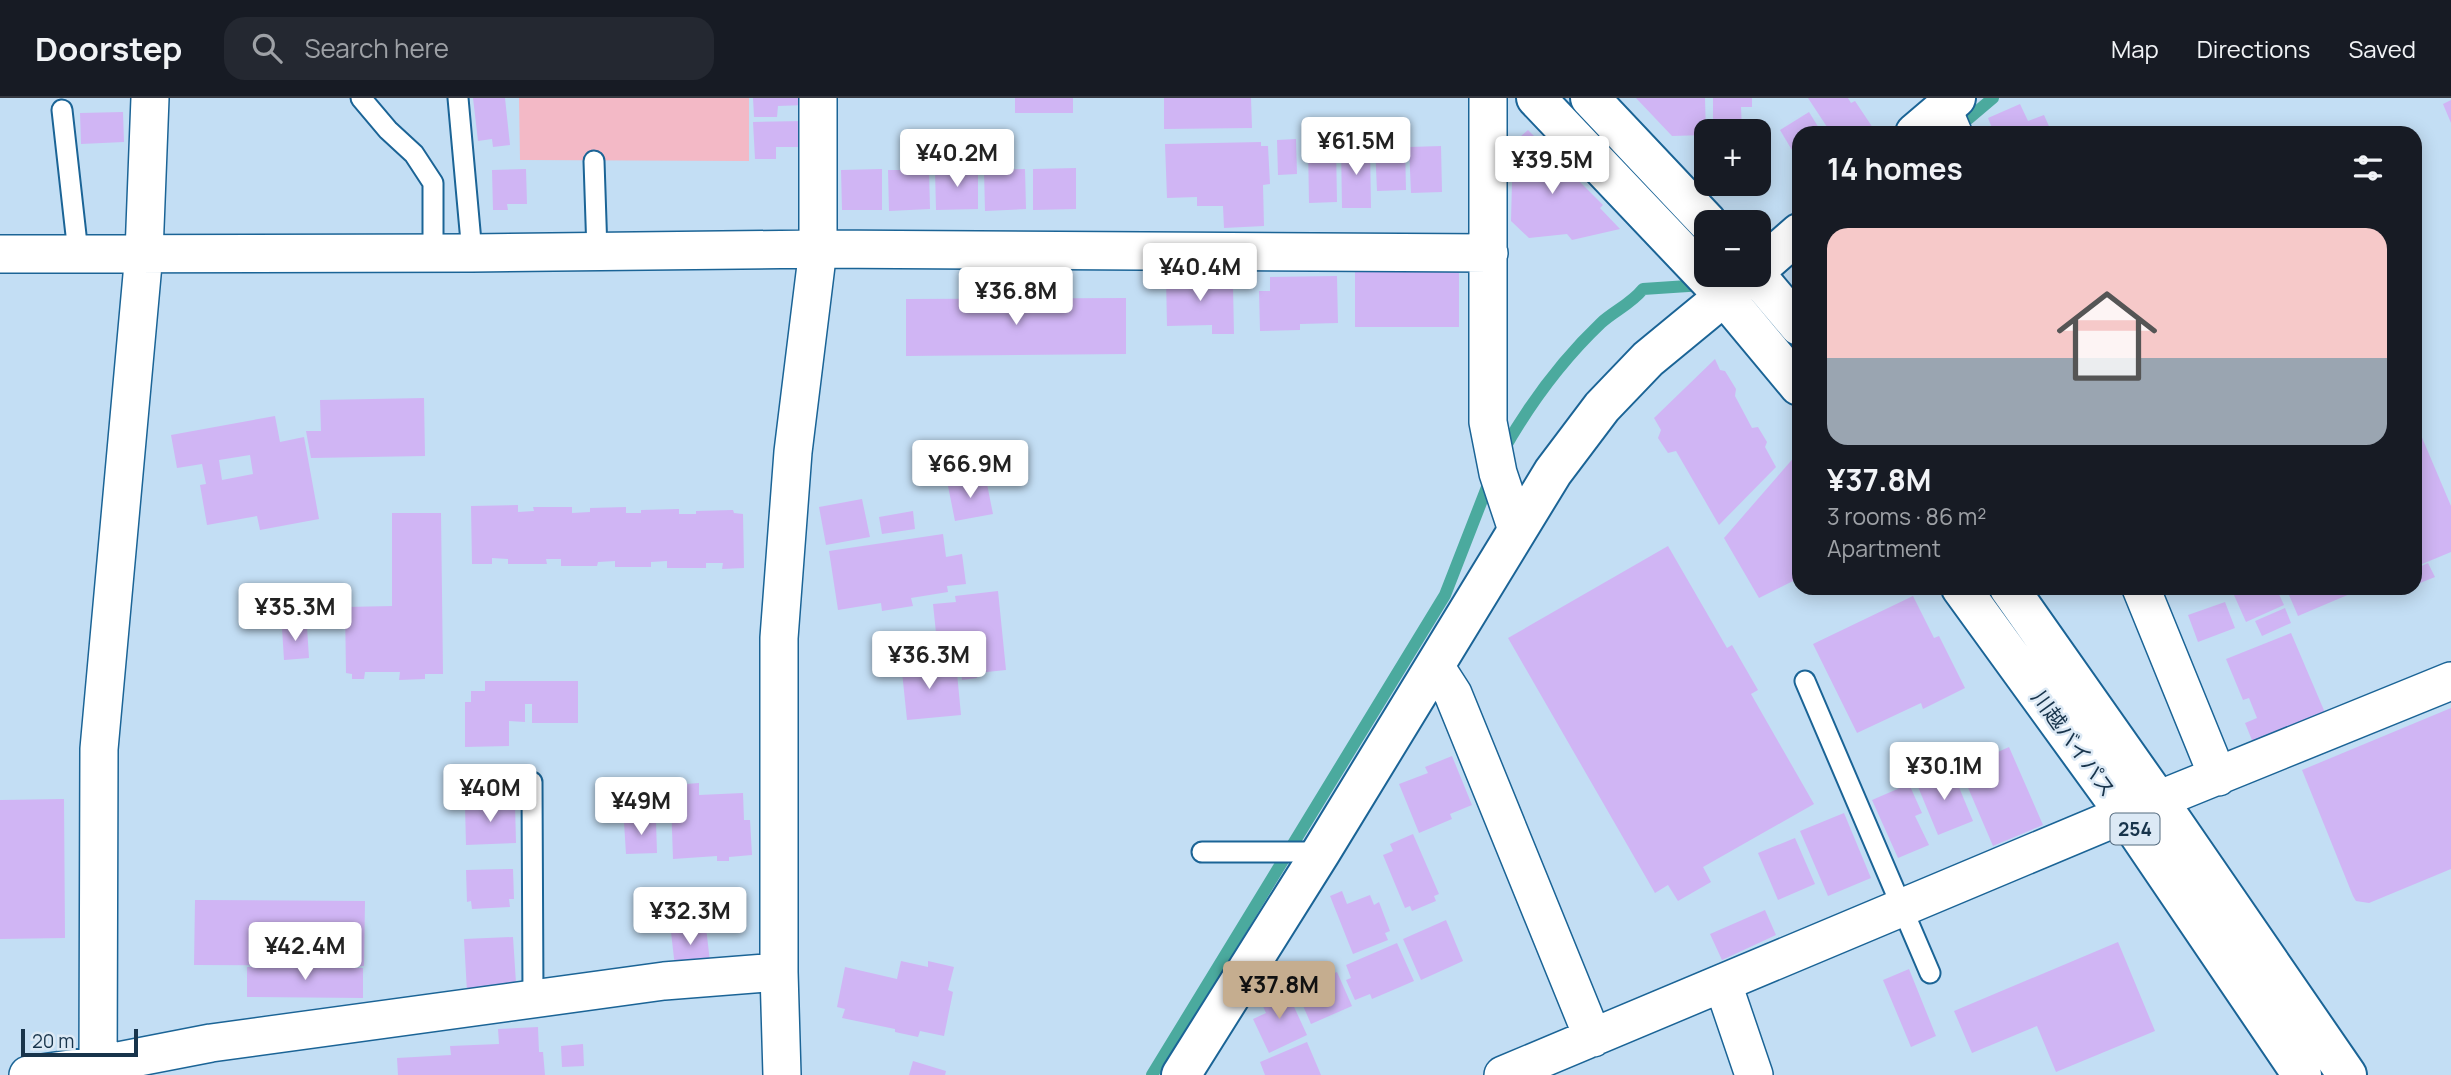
<!DOCTYPE html>
<meta charset="utf-8">
<style>
:root{--surface:#171b24;--page:#242831;--text:#f1f3f6;--muted:#9ea1a6;--line:#363941;--accent:#c5ad8f}
body{margin:0;font-family:Manrope,"Noto Sans JP",sans-serif;background:var(--page);color:var(--text);height:100vh;display:flex;flex-direction:column;font-size:26px;white-space:nowrap}
*{box-sizing:border-box;margin:0}
p{font-size:23px;color:var(--muted)}
.icon{flex:none;width:38px;height:38px;fill:none;stroke:currentColor;stroke-width:2;stroke-linecap:round;stroke-linejoin:round}
.map{position:relative;flex:1;overflow:hidden}
.panel{position:absolute;left:1792px;top:28px;width:630px;height:469px;display:flex;flex-direction:column;background:var(--surface);border-radius:21px;box-shadow:0 4px 18px #0003}
.panel>*{flex:none}
.tools{position:absolute;left:1694px;top:21px;display:grid;gap:14px}
.tools a{display:grid;place-items:center;width:77px;height:77px;border-radius:14px;background:var(--surface);box-shadow:0 4px 18px #0003;font-size:35px}
.scale{position:absolute;left:21px;bottom:18px;width:117px;box-sizing:border-box;padding-left:7px;border:4px solid #18344b;border-top:0;font-size:19px;line-height:24px;white-space:nowrap;color:#18344b;-webkit-text-stroke:5px #dce9f5;paint-order:stroke}
.price{position:absolute;translate:-50% -60px;padding:0 16px;border-radius:7px;background:#fff;color:#222;font-size:23px;line-height:46px;filter:drop-shadow(0 2px 4px #0008)}
.price::after{content:'';position:absolute;left:50%;top:42px;width:21px;height:16px;margin-left:-10px;background:inherit;clip-path:polygon(0 0,100% 0,50% 100%)}
.price.on{background:var(--accent);color:#111}
ul{padding:0;list-style:none}
li{display:grid;align-content:center;gap:14px;height:371px;padding:0 35px}
li span{display:grid;place-items:center;height:217px;border-radius:21px;color:#555}
li>.icon{margin-inline-start:auto}
span .icon{width:126px;height:126px;fill:#fffc;stroke-width:1}
li b{font-size:30px}
h2{display:flex;justify-content:space-between;align-items:center;height:84px;padding:0 35px;font-size:30px}
header{display:flex;align-items:center;gap:42px;box-sizing:border-box;height:98px;padding:0 35px;background:var(--surface);border-bottom:2px solid var(--line)}
header strong{font-size:33px}
nav{display:flex;gap:38px;margin-inline-start:auto;font-size:24px}
.search{width:490px;height:63px;background:var(--page);display:flex;align-items:center;gap:18px;box-sizing:border-box;padding:0 24px;border-radius:21px;color:var(--muted);font-size:26px}
.map>svg:first-child{display:block}
.green{fill:#f3b9c6}
.lines{fill:none;stroke-linecap:round;stroke-linejoin:round}
.stream{stroke:#4baa9e;stroke-width:12}
.building{fill:#d0b5f4;fill-rule:evenodd}
.lane-casing{stroke:#1b6496;stroke-width:23}
.street-casing{stroke:#1b6496;stroke-width:40}
.secondary-casing{stroke:#1b6496;stroke-width:42}
.highway-casing{stroke:#1b6496;stroke-width:42}
.lane{stroke:#fff;stroke-width:19}
.street{stroke:#fff;stroke-width:37}
.secondary{stroke:#fff;stroke-width:38}
.highway{stroke:#fff;stroke-width:38}
.labels{text-anchor:middle;dominant-baseline:central;stroke-width:5;stroke-linejoin:round;paint-order:stroke}
.shield{fill:#dce9f5;stroke:#536a7e;stroke-width:2}
.shield-label{font-size:19px;font-weight:bold;fill:#18344b}
.street-label{font-size:21px;fill:#18344b;stroke:#dce9f5}
</style>
<header>
<strong>Doorstep</strong>
<div class="search"><svg class="icon" aria-label="search" viewBox="0 0 24 24"><circle cx="10" cy="10" r="6"/><path d="M15 15l6 6"/></svg>Search here</div>
<nav><a>Map</a><a>Directions</a><a>Saved</a></nav>
</header>
<div class="map">
<svg width="2451" height="977" viewBox="0 0 2451 977">
<rect width="100%" height="100%" fill="#c3def4"/>
<path class="green" d="M519,0H749V63L520,62Z"/>
<g class="lines">
<path class="stream" d="M1954,33L1993,0
M1503,353C1529,307 1562,262 1601,225C1614,213 1631,206 1643,191L1703,187
M1152,977L1445,497L1491,379"/>
</g>
<path class="building" d="M473,0H505L510,47L493,49L492,41L478,43Z
M753,0H806V7L778,8L777,19H754Z
M1015,0H1073V15H1015Z
M1164,0H1251L1252,30L1164,31Z
M1636,0H1705L1706,37L1672,38Z
M1713,0H1752V9H1741L1742,33H1713Z
M1808,0H1848L1851,5L1855,3L1873,30L1869,34L1870,35H1831Z
M2451,2V25L2443,6Z
M2020,6L2028,23L2044,17L2052,35H1994L1988,20Z
M123,14L124,44L81,46L80,15Z
M1809,14L1822,35H1799V64L1780,32Z
M803,23V49H776V61H755L753,24Z
M1528,32L1603,107L1600,110L1620,131L1572,142L1567,136L1529,140L1511,123L1513,45Z
M1296,41L1297,76L1278,77L1277,42Z
M1261,44V48H1268L1270,86L1263,87L1264,128L1224,130L1223,108H1197V99L1167,100L1165,46Z
M1308,47H1336L1337,104L1309,105Z
M1370,47L1371,110H1342L1341,48Z
M1405,47L1406,92L1377,93L1375,48Z
M1441,48L1442,94L1411,95L1409,49Z
M1076,70V111L1033,112V71Z
M526,71L527,106H507L508,112H493L492,72Z
M882,71V112H842L841,72Z
M978,71V111L936,112L935,72Z
M1025,71L1026,111L985,113L984,72Z
M888,72H929L930,111L889,113Z
M1355,169L1459,170V229H1355Z
M1224,178V188H1233L1234,236H1212V227L1167,228L1166,179Z
M1337,178L1338,225L1300,226V232L1260,233L1259,193H1270V179Z
M1126,200V256L906,258V201Z
M1715,261L1720,272L1725,273L1736,291L1735,298L1752,330L1758,329L1767,344L1765,349L1776,369L1719,427L1676,353L1668,355L1658,340L1661,332L1654,320Z
M424,300L425,358L311,360L306,333H321L320,302Z
M275,318L280,344L304,339L319,421L260,432L257,418L207,427L200,387L206,386L202,366L177,370L171,337ZM250,357L253,376L222,382L219,362Z
M2415,323L2451,408V454L2415,469Z
M1796,357L1799,361V476L1793,483L1759,500L1724,440Z
M986,381L993,416L955,423L948,388Z
M862,401L870,439L826,447L819,409Z
M518,407V414L534,413L533,409H572V415L590,414V410L626,409V415H641V412L679,411V416H696V413L733,412L734,415L743,416L744,470L722,471L723,465H706V470H667V463L651,464V469H615V463L598,464L597,468H561V461H546L547,466H508V461L492,460V466H472L471,408Z
M913,413L915,431L882,436L879,419Z
M392,415H441L443,576H425V581L399,582L400,574H365L364,581H352V576L346,575L345,509L392,508Z
M943,436L946,459L962,456L966,486L947,488L948,494L911,500L913,508L882,513L881,505L838,512L829,453Z
M1668,448L1727,550L1732,547L1758,592L1751,596L1814,706L1703,769L1711,784L1678,803L1668,787L1655,795L1508,540Z
M2428,465L2435,479L2415,487V471Z
M2250,490H2276L2284,507L2246,524L2234,497Z
M2286,490H2364L2298,518Z
M998,493L1006,572L977,575V580L962,582L961,571L940,573L933,506L956,504L955,498Z
M1913,498L1934,540L1939,538L1965,590L1923,611L1921,605L1857,635L1813,546Z
M2225,504L2235,530L2198,544L2188,517Z
M2285,510L2291,525L2262,538L2255,523Z
M307,529L309,560L284,562L282,530Z
M2291,535L2326,617L2254,647L2245,625L2257,620L2249,600L2243,602L2226,561Z
M937,561L938,576L957,575L961,617L907,622L901,564Z
M485,583H578V625H532V606H525V624L509,623V648L465,649V604H471V593H485Z
M2451,610V771L2369,805L2356,803L2353,798L2302,672Z
M2009,649L2043,727L1993,748L1960,671Z
M1452,658L1472,707L1450,716L1452,721L1419,735L1399,686L1428,675L1425,669Z
M1951,670L1973,723L1938,737L1916,684Z
M699,685V697L743,695L744,722H750L752,757L729,759V763H717V758L673,761L671,703L675,702L674,687Z
M1909,686L1922,715L1915,718L1929,747L1898,760L1872,702Z
M643,692L644,709H627V693Z
M64,701L65,840L0,841V702Z
M515,706L516,745L466,747L465,708Z
M1844,715L1871,780L1828,798L1800,733Z
M656,723L657,755L626,756L624,724Z
M1413,736L1439,796L1434,798L1436,803L1412,813L1410,808L1405,810L1383,757L1393,753L1390,746Z
M1795,740L1815,786L1778,802L1758,755Z
M513,771L514,801H509L510,809L472,811L471,803L467,804L466,772Z
M1342,793L1347,806L1370,797L1374,807L1379,804L1390,833L1385,835L1388,842L1353,856L1330,798Z
M195,802L365,803L364,868L194,867Z
M1765,812L1776,837L1722,862L1710,836Z
M1446,822L1463,863L1421,882L1403,841Z
M706,829L710,864L675,869L671,834Z
M513,839L516,885H503L504,892L467,894L464,841Z
M2118,844L2155,933L2056,974L2037,928L1972,955L1954,913Z
M1397,845L1414,883L1372,901L1370,896L1355,902L1346,882L1351,880L1346,867Z
M901,863L928,869V863L954,869L948,892L953,894L944,938L920,933L918,939L895,934V931L842,920L845,911L837,909L845,869L897,881Z
M1298,864L1304,877L1328,866L1332,876L1337,874L1352,908L1311,926L1286,869Z
M247,869L363,870V900L247,899Z
M1909,871L1936,938L1911,949L1883,882Z
M1284,887L1307,937L1269,955L1253,921L1266,915L1262,906L1272,901L1268,894Z
M538,929L539,954H543L545,977H398L397,960L451,957L450,948L499,946L498,931Z
M1307,944L1321,977H1265L1260,964Z
M583,946L584,968L562,969L561,948Z
M913,963L946,973L945,977H909Z"/>
<g class="lines">
<g class="lane-casing">
<path id="lane" d="M361,0L388,32L414,56L433,85V155
M458,0L472,155
M62,12L78,155
M594,63L597,154
M1805,583L1930,875
M532,684L533,901
M1202,754H1321"/>
</g>
<g class="street-casing">
<path id="street" d="M1488,0V324L1498,375L1517,432
M1943,11L1953,35
M0,156L472,155L818,151L1489,155
M2141,490L2218,679
M1435,568L1453,596L1593,940
M2158,702L2451,583
M1723,886L1754,977
M28,977L98,967L211,945L664,883L779,874
M98,977L99,651L144,155L150,0
M782,977L779,874V540L793,354L818,151V0
M1503,977L2125,716"/>
</g>
<g class="secondary-casing">
<path id="secondary" d="M1915,35L1956,0
M1759,170L1799,135
M1181,977L1321,754L1553,374L1602,309L1648,261L1750,177"/>
</g>
<g class="highway-casing">
<path id="highway" d="M1536,0L1724,198L1799,288
M1590,0L1707,124
M1756,177L1799,228
M1961,490L2125,716L2302,977
M2009,490L2158,702L2347,977"/>
</g>
<use href="#lane" class="lane"/>
<use href="#street" class="street"/>
<use href="#secondary" class="secondary"/>
<use href="#highway" class="highway"/>
</g>
<g class="labels">
<rect class="shield" x="2110.5" y="715.5" width="49" height="31" rx="5"/>
<g class="shield-label">
<text x="2135" y="731">254</text>
</g>
<g class="street-label">
<text transform="translate(2074 645) rotate(54)">川越バイパス</text>
</g>
</g>
</svg>
<div class="tools">
<a>+</a>
<a>−</a>
</div>
<div class="scale">20 m</div>
<b class="price" style="left:1356px;top:79px">¥61.5M</b>
<b class="price" style="left:957px;top:91px">¥40.2M</b>
<b class="price" style="left:1552px;top:98px">¥39.5M</b>
<b class="price" style="left:1200px;top:205px">¥40.4M</b>
<b class="price" style="left:1016px;top:229px">¥36.8M</b>
<b class="price" style="left:970px;top:402px">¥66.9M</b>
<b class="price" style="left:295px;top:545px">¥35.3M</b>
<b class="price" style="left:929px;top:593px">¥36.3M</b>
<b class="price" style="left:1944px;top:704px">¥30.1M</b>
<b class="price" style="left:490px;top:726px">¥40M</b>
<b class="price" style="left:641px;top:739px">¥49M</b>
<b class="price" style="left:690px;top:849px">¥32.3M</b>
<b class="price" style="left:305px;top:884px">¥42.4M</b>
<b class="price on" style="left:1279px;top:923px">¥37.8M</b>
<section class="panel">
<h2>14 homes<svg class="icon" aria-label="filters" viewBox="0 0 24 24"><path d="M4 7h16M4 17h16"/><circle cx="9" cy="7" r="2"/><circle cx="15" cy="17" r="2"/></svg></h2>
<ul>
<li><span style="background:linear-gradient(#f6c9c9 60%,#9aa5b1 0)"><svg class="icon" aria-label="home" viewBox="0 0 24 24"><path d="M3 11l9-7 9 7M6 9v11h12V9"/></svg></span><div><b>¥37.8M</b><p>3 rooms · 86 m²</p><p>Apartment</p></div></li>
</ul>
</section>
</div>
